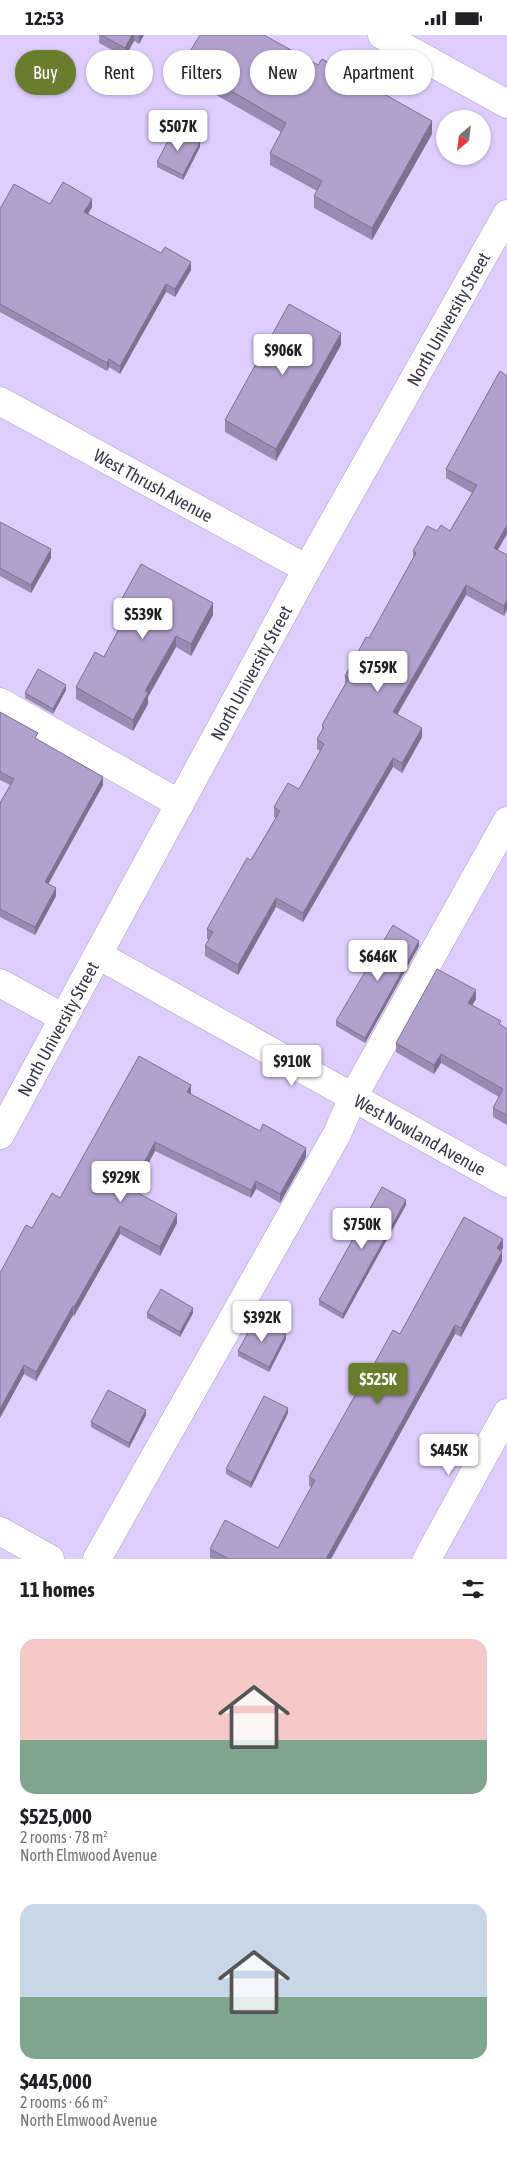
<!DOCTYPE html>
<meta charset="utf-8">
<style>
:root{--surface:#fff;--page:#f6f6f6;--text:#202124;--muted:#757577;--accent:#697d2e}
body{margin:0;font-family:"Asap Condensed",sans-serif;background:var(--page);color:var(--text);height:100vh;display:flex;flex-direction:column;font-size:19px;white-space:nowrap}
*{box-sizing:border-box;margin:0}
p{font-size:16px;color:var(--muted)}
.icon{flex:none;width:28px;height:28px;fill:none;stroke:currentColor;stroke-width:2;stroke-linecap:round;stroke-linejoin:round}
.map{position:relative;height:1524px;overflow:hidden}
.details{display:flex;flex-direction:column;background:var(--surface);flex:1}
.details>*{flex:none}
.banner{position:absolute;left:15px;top:15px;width:478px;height:45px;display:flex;gap:10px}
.needle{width:32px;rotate:208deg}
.fabs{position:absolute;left:436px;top:75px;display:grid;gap:10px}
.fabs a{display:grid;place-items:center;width:55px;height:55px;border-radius:50%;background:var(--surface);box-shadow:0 1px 4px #0004;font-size:25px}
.price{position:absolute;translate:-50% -42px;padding:0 11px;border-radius:5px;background:#fff;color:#222;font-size:16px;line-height:32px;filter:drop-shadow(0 1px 2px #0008)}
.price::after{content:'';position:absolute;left:50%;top:30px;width:15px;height:11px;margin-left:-8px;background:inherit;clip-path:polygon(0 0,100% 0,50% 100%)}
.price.current{background:var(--accent);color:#fff}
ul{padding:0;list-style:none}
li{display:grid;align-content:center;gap:10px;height:265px;padding:0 20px}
li span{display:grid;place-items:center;height:155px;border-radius:15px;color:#555}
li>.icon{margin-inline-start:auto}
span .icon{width:90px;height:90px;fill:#fffc;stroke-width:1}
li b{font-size:21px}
h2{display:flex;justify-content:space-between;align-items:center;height:60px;padding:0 20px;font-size:21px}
.chip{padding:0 18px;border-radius:22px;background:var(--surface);box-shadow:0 1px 4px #0004;font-size:18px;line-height:45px}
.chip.current{background:var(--accent);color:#fff}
.status{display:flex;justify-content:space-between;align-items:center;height:35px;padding:0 25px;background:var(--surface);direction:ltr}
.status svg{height:14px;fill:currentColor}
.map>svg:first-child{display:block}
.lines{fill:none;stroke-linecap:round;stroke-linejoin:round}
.minor-casing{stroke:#af9ecb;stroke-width:29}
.major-casing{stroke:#af9ecb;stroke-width:29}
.minor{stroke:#fff;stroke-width:28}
.major{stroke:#fff;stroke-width:28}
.wall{fill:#998ab1}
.shaded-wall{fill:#7d7190}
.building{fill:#b2a1ce;stroke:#7d7190}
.labels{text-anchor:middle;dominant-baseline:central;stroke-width:5;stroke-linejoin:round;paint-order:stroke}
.street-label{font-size:18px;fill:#3e374a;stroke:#dfcefd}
</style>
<div class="status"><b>12:53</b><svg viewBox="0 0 49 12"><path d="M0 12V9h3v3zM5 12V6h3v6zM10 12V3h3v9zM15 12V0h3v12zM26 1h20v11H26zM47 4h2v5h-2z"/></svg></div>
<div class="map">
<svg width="507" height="1524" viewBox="0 0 507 1524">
<rect width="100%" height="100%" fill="#dfcefd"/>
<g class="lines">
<g class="minor-casing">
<g id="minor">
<path d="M382,0L507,69"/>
<path id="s1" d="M0,366L307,534"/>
<path d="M0,667L180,769"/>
<path id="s2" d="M98,920L507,1148"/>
<path d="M0,948L64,983"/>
<path d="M0,1496L50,1524"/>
<path d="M97,1524L337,1099L353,1062L507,786"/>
<path d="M427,1524L507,1378"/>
</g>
</g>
<g class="major-casing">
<g id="major">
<path id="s3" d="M0,1100L307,534L507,179"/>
</g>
</g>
<use href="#minor" class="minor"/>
<use href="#major" class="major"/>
</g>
<path class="wall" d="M99,0H144L139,9L134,6L125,22L99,8Z
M183,28L432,99L372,205L314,173V161L317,156L270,130V118L281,97L183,41Z
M200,112L183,145L157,132V127Z
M50,169L92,172L88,179L191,235L175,262L166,257L120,339L109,332L107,336L0,277V174Z
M341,310L276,426L225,397V385Z
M500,336L498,515L507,520V574L504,581L466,560L397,679L422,702L402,738L393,732L303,887L276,872L238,940L205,921V911L209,904H207V894L251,825L276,783L274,782V772L299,754L320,716L317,714V704L322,696V690L345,649V641L369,603L413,524V516L437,496H450L472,458L446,443V434Z
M0,487L51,523L31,558L0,541Z
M119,569L213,580L191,621L176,612L148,662V669L133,696L76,664V652L104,622L124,584L119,581Z
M66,655L53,679L25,663V658Z
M0,677L38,705L103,750L48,849L56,861L35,900L0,882V768L10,750L0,745Z
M419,911L365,1008L336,991V986Z
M476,964L472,970L507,994V1090L493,1082V1073L499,1062L441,1028L434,1039L396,1017V1008Z
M191,1058L190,1059L306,1122L280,1168L256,1154L251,1163L155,1116L134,1155L177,1188L160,1221L120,1199L74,1281L73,1280L36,1346L24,1339L0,1383L32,1193L60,1163Z
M406,1170L343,1284L319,1270V1265Z
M503,1213L501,1216L502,1226L461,1302L455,1299L331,1524H212L210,1523V1514L278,1513L312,1452L309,1451V1442L362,1351L400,1299Z
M147,1278H193L180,1302L147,1283Z
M286,1304L269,1337L238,1321V1316Z
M288,1378L251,1453L226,1439V1434Z
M146,1380L129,1413L91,1392V1387Z"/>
<path class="shaded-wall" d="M132,0H134V6L125,22V13Z
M139,0H144L139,9Z
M432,86V99L372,205V193Z
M200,107V112L183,145V140Z
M92,164V172L84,185V177Z
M191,227V235L175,262V254Z
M166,249V257L120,339V331Z
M341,298V310L276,426V414Z
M109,324V332L107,336V328Z
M507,490V499L494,522V513Z
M51,514V523L31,558V550Z
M466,550V560L393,687V677Z
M507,565V574L504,581V571Z
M213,568V580L191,621V609Z
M176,601V612L148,662V669L133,696V685L145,656Z
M66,650V655L53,679V674Z
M422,693V702L402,738V728Z
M393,723V732L303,887V878Z
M103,742V750L45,855V847Z
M56,853V861L35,900V892Z
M276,863V872L238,940V930Z
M419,906V911L365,1008V1003Z
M476,955V964L468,978V968Z
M441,1019V1028L434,1039V1030Z
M191,1050V1058L187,1066V1057Z
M155,1107V1116L130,1162V1154Z
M306,1113V1122L280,1168V1159Z
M256,1146V1154L251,1163V1155Z
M406,1165V1170L343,1284V1279Z
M177,1179V1188L160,1221V1212Z
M120,1191V1199L74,1281V1272Z
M503,1204V1213L497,1222V1213Z
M502,1217V1226L461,1302V1293Z
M73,1271V1280L36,1346V1337Z
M193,1273V1278L180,1302V1297Z
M455,1290V1299L331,1524H326Z
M286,1299V1304L269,1337V1332Z
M24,1330V1339L0,1383V1374Z
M288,1373V1378L251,1453V1448Z
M146,1375V1380L129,1413V1408Z"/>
<path class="building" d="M101,0H132L125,13Z
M200,0H264L318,30L322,24L432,86L372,193L314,161L322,146L270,118L286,88L183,28Z
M174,94L200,107L183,140L157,127Z
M63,147L92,164L84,177L161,218L165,212L191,227L175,254L166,249L120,331L109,324L107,328L0,269V174L14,149L50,169Z
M289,269L341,298L276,414L225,385Z
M500,336L507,341V490L494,513L507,520V565L504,571L466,550L393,677L422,693L402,728L393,723L303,878L276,863L238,930L205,911L213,897L207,894L247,823L251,825L280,776L274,772L288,748L299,754L324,709L317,704L324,692L322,690L349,643L345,641L366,602L369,603L416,518L413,516L427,491L437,496L441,490L450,496L477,450L446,434Z
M0,487L51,514L31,550L0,533Z
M141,529L213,568L191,609L176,601L145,656L148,658L133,685L76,652L95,617L104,622L129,575L119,569Z
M38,634L66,650L53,674L25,658Z
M0,677L38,698L35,703L103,742L45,847L56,853L35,892L0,874V768L14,744L0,737Z
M393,890L419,906L365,1003L336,986Z
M437,934L476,955L468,968L501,986L499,989L507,994V1080L493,1073L503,1054L441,1019L434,1030L396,1008Z
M139,1021L191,1050L187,1057L260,1096L263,1089L306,1113L280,1159L256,1146L251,1155L155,1107L130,1154L177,1179L160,1212L120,1191L74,1272L73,1271L36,1337L24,1330L0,1374V1238L26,1190L32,1193L52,1158L60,1163Z
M382,1152L406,1165L343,1279L319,1265Z
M464,1182L503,1204L497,1213L502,1217L461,1293L455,1290L326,1524H229L210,1514L225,1485L278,1513L315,1445L309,1442L361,1350L362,1351L393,1295L400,1299Z
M161,1254L193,1273L180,1297L147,1278Z
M256,1283L286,1299L269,1332L238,1316Z
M108,1355L146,1375L129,1408L91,1387Z
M264,1361L288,1373L251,1448L226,1434Z"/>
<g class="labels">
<g class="street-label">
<text stroke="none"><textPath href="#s3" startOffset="931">North University Street</textPath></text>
<text stroke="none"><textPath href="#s1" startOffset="175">West Thrush Avenue</textPath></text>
<text stroke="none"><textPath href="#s3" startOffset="526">North University Street</textPath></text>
<text stroke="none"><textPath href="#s3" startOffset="121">North University Street</textPath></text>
<text stroke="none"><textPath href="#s2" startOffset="369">West Nowland Avenue</textPath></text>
</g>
</g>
</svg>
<div class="fabs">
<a><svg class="needle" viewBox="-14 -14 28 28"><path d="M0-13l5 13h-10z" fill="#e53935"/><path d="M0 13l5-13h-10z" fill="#757577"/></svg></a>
</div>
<b class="price" style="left:178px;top:117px">$507K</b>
<b class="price" style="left:283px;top:341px">$906K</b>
<b class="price" style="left:143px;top:605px">$539K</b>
<b class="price" style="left:378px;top:658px">$759K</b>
<b class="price" style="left:378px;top:947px">$646K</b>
<b class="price" style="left:292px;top:1052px">$910K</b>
<b class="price" style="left:121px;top:1168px">$929K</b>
<b class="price" style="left:362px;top:1215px">$750K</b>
<b class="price" style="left:262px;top:1308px">$392K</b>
<b class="price current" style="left:378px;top:1370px">$525K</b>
<b class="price" style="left:449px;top:1441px">$445K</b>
<div class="banner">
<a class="chip current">Buy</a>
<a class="chip">Rent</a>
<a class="chip">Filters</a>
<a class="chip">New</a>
<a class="chip">Apartment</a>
</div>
</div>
<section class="details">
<h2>11 homes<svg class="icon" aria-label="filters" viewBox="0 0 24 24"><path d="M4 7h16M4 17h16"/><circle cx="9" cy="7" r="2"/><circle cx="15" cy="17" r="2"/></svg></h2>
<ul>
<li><span style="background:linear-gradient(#f6c9c9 65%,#7fa58c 0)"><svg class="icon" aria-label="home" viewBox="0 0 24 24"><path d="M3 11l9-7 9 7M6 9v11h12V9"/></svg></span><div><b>$525,000</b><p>2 rooms · 78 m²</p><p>North Elmwood Avenue</p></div></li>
<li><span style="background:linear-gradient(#c9d6e8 60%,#7fa58c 0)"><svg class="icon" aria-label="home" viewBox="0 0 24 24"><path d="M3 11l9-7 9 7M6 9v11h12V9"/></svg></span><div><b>$445,000</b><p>2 rooms · 66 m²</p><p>North Elmwood Avenue</p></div></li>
</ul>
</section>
